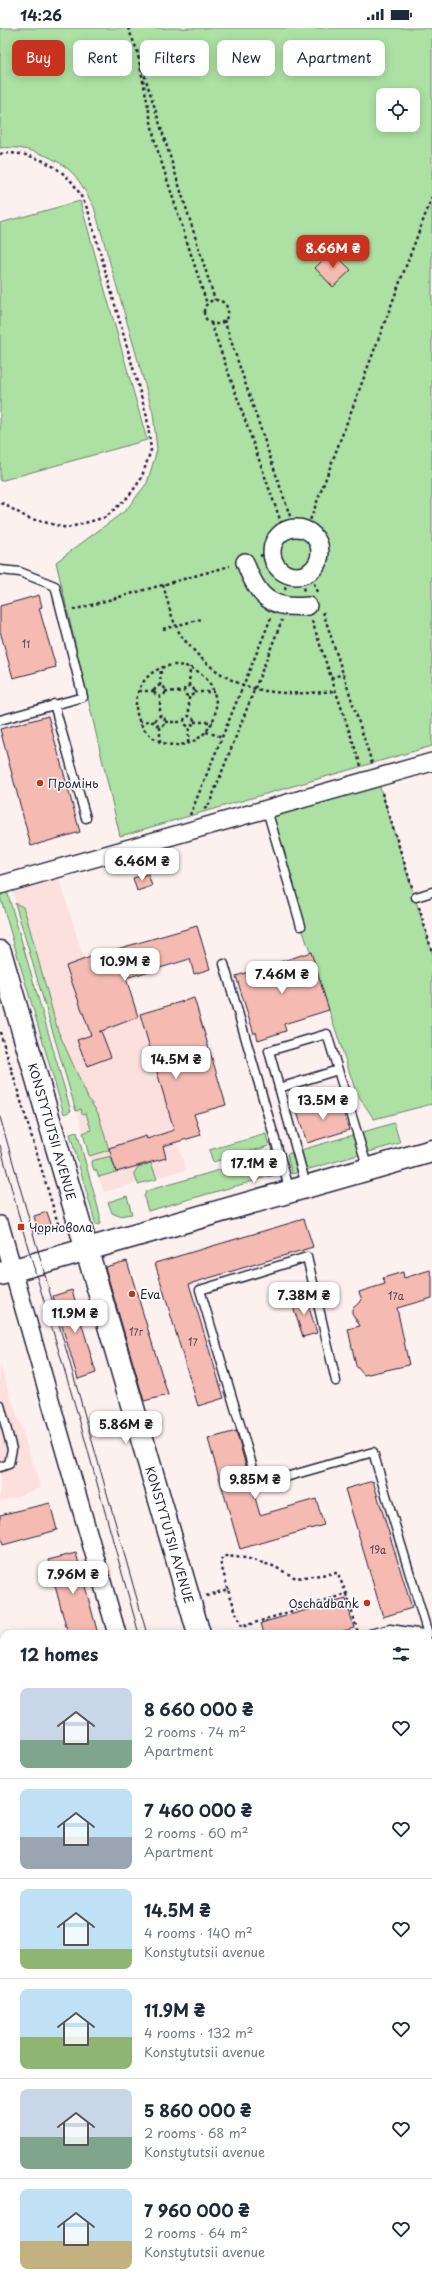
<!DOCTYPE html>
<meta charset="utf-8">
<style>
:root{--surface:#fff;--page:#f6f6f7;--text:#1f2937;--muted:#747a83;--line:#e0e1e3;--accent:#c8321e}
body{margin:0;font-family:"Playpen Sans",sans-serif;background:var(--page);color:var(--text);height:100vh;display:flex;flex-direction:column;font-size:15px;white-space:nowrap}
*{box-sizing:border-box;margin:0}
p{font-size:13px;color:var(--muted)}
.icon{flex:none;width:22px;height:22px;fill:none;stroke:currentColor;stroke-width:2;stroke-linecap:round;stroke-linejoin:round}
.map{position:relative;flex:1;overflow:hidden}
.details{position:absolute;left:0px;top:1602px;width:432px;height:656px;display:flex;flex-direction:column;background:var(--surface);border-radius:12px 12px 0 0;box-shadow:0 2px 10px #0003}
.details>*{flex:none}
.hud{position:absolute;left:12px;top:12px;width:408px;height:36px;display:flex;gap:8px}
.tools{position:absolute;left:376px;top:60px;display:grid;gap:8px}
.tools a{display:grid;place-items:center;width:44px;height:44px;border-radius:8px;background:var(--surface);box-shadow:0 2px 10px #0003;font-size:20px}
.price{position:absolute;translate:-50% -34px;padding:0 9px;border-radius:8px;background:#fff;color:#222;font-size:13px;line-height:26px;filter:drop-shadow(0 1px 2px #0008)}
.price::after{content:'';position:absolute;left:50%;top:24px;width:12px;height:9px;margin-left:-6px;background:inherit;clip-path:polygon(0 0,100% 0,50% 100%)}
.price.on{background:var(--accent);color:#fff}
ul{padding:0;list-style:none}
li{display:flex;align-items:center;gap:12px;height:100px;padding:0 20px}
li+li{border-top:1px solid var(--line)}
li span{display:grid;place-items:center;flex:none;width:112px;height:80px;border-radius:8px;color:#555}
li>.icon{margin-inline-start:auto}
span .icon{width:48px;height:48px;fill:#fffc;stroke-width:1}
li b{font-size:17px}
h2{display:flex;justify-content:space-between;align-items:center;height:48px;padding:0 20px;font-size:17px}
.pill{padding:0 14px;border-radius:8px;background:var(--surface);box-shadow:0 2px 10px #0003;font-size:14px;line-height:36px}
.pill.on{background:var(--accent);color:#fff}
.status{display:flex;justify-content:space-between;align-items:center;height:28px;padding:0 20px;background:var(--surface);direction:ltr}
.status svg{height:11px;fill:currentColor}
.map>svg:first-child{display:block}
.built{fill:#fbe0dd}
.green{fill:#ace1a3;stroke:#67826f;fill-rule:evenodd}
.building{fill:#f5bab2;stroke:#22223b}
.lines{fill:none;stroke-linecap:round;stroke-linejoin:round}
.lane-casing{stroke:#22223b;stroke-width:11}
.street-casing{stroke:#22223b;stroke-width:20}
.secondary-casing{stroke:#22223b;stroke-width:25}
.path{stroke:#22223b;stroke-width:2.5;stroke-dasharray:3 3;stroke-linecap:butt}
.lane{stroke:#fff;stroke-width:8}
.street{stroke:#fff;stroke-width:17}
.secondary{stroke:#fff;stroke-width:22}
.tram{stroke:#22223b;stroke-width:1}
.poi-dot{fill:#c8321e;stroke:#fff;stroke-width:1.5}
.labels{text-anchor:middle;dominant-baseline:central;stroke-width:3;stroke-linejoin:round;paint-order:stroke}
.number-label{font-size:10px;fill:#574859}
.poi-label{font-size:12px;fill:#22223b;stroke:#fff;text-anchor:start}
.street-label{font-size:12px;fill:#22223b;stroke:#fff}
</style>
<div class="status"><b>14:26</b><svg viewBox="0 0 49 12"><path d="M0 12V9h3v3zM5 12V6h3v6zM10 12V3h3v9zM15 12V0h3v12zM26 1h20v11H26zM47 4h2v5h-2z"/></svg></div>
<div class="map">
<svg width="432" height="2258" viewBox="0 0 432 2258">
<rect width="100%" height="100%" fill="#fdf1f0"/>
<filter id="ink" filterUnits="userSpaceOnUse"><feTurbulence type="fractalNoise" baseFrequency=".025" numOctaves="2"/><feDisplacementMap in="SourceGraphic" scale="8" xChannelSelector="R" yChannelSelector="G"/><feConvolveMatrix kernelMatrix="1 2 1 2 8 2 1 2 1" color-interpolation-filters="sRGB"/></filter>
<g filter="url(#ink)">
<path class="built" d="M58,847L84,931L103,925L122,990L140,986L186,1142L104,1164L96,1142H94L12,860Z
M0,1336L41,1460L0,1474Z"/>
<path class="green" d="M0,0H432V718L120,808L56,534L126,482L147,455L157,422L153,385L94,179C88,169 83,158 76,149C60,129 24,117 0,120ZM383,67H413V97H383Z
M80,173L147,412L0,453V195Z
M377,750L432,924V1076L374,1091L356,1064L301,897L267,782Z
M7,863L71,1083L64,1086L0,868Z
M15,875L23,879L26,887L58,1003L88,1070L98,1085L109,1122L89,1128L83,1105L91,1102L86,1085L82,1086L81,1081L76,1083Z
M394,1095L400,1115L292,1146L287,1126Z
M77,1104L100,1187V1196L96,1197L70,1106Z
M266,1106L269,1118L213,1134L209,1122Z
M272,1127L278,1146L148,1183L144,1169L146,1163Z
M111,1128L116,1144L99,1149L96,1142H94L91,1133Z
M151,1135L157,1151L138,1156L134,1145L138,1139Z
M127,1168L132,1186L119,1188L112,1185L108,1174Z
M432,1900V1940L428,1941V1901Z
M432,2100V2208L428,2209V2101Z"/>
<path class="building" d="M332,223L351,242L333,259L315,240Z
M39,567L42,579L39,580L56,639L13,650L0,603V578Z
M48,688L80,804L31,818L0,701Z
M148,846L152,858L137,863L133,850Z
M197,898L210,941L194,946L190,931L126,950L138,989L99,1004L101,1003L111,1029L87,1038L77,1012L91,1007L66,938L96,927Z
M311,924L329,982L284,996L286,1003L258,1012L256,1004L254,1006L236,948Z
M194,970L226,1077L194,1086L201,1107L163,1118L166,1130L116,1144L109,1120L146,1108L147,1111L174,1102L140,986Z
M339,1070L349,1102L307,1115L297,1084Z
M47,1184L53,1202L39,1206L34,1188Z
M304,1191L313,1219L189,1256L224,1370L198,1378L155,1235Z
M127,1233L168,1367L144,1373L105,1239Z
M430,1242L432,1249V1270L397,1280L409,1337L364,1347L356,1338L348,1301L360,1298L352,1285V1281L362,1272L359,1264L385,1256L383,1250L403,1244L404,1250Z
M72,1262L96,1345L78,1351L53,1268Z
M305,1267L317,1305L303,1309L291,1272Z
M236,1403L260,1487L316,1471L324,1497L240,1521L208,1411Z
M373,1453L412,1580L383,1589L345,1461Z
M50,1475L57,1502L3,1517L0,1506V1487Z
M76,1525L98,1606H68L48,1532Z
M346,1571L354,1600L333,1606H264L261,1595Z"/>
<g class="lines">
<g class="lane-casing">
<path id="lane" d="M0,542L20,544L55,558L83,669L0,692
M54,676L86,790
M267,782L301,898
M416,869L432,864
M224,936L290,1163
M279,1060L338,1042
M306,1157L269,1023L327,1006L368,1141
M336,1353L307,1229L200,1262L258,1457L373,1424L428,1606
M0,1377L12,1421L9,1436L0,1439
M370,1606L390,1601L424,1606
M432,2021L430,2022L432,2027
M428,2084L432,2083
M0,2236L4,2235
M144,2254L146,2258"/>
</g>
<g class="street-casing">
<path id="street" d="M272 524a24 24 0 1 1 48 0a24 24 0 1 1-48 0Z
M245,534C257,568 270,582 308,578
M0,857L432,734
M0,1197L117,1606
M428,1893L432,1892
M428,1952L432,1950
M0,2015L4,2014
M0,2074L4,2073
M304,2254L305,2258"/>
</g>
<g class="secondary-casing">
<g id="secondary">
<path id="s1" d="M0,924L199,1606"/>
<path d="M0,1246L432,1123"/>
<path d="M376,2254L377,2258"/>
</g>
</g>
<path class="path" d="M128,0L137,22L155,114L207,276
M141,36L215,272
M0,126C25,122 53,134 70,152C78,160 83,173 88,182L147,389L151,422L141,451L129,468L106,489L67,500L28,490L0,474
M204 284a12 12 0 1 1 24 0a12 12 0 1 1-24 0Z
M224,292L294,500
M211,295L284,503
M306,503L432,169
M260,528L272,523
M310,544L317,564
M300,548L304,563
M163,557C167,570 170,586 176,598C181,610 190,618 198,627C239,668 282,668 335,663
M285,562L289,547
M73,582L230,538
M323,584L372,735
M312,593L361,738
M163,601L202,591
M136 677a40 40 0 1 1 80 0a40 40 0 1 1-80 0Z
M331,650L343,646
M154.5 663a5.5 5.5 0 1 1 11 0a5.5 5.5 0 1 1-11 0Z
M184 663a5 5 0 1 1 10 0a5 5 0 1 1-10 0Z
M160,658L161,640
M189,658L190,639
M139,663H155
M165,663L184,664
M194,664H214
M160,668V688
M189,669V688
M184 693a5 5 0 1 1 10 0a5 5 0 1 1-10 0Z
M155 693a5 5 0 1 1 10 0a5 5 0 1 1-10 0Z
M139,693L155,694
M165,694H183
M194,694H213
M206,704L223,709
M160,714V698
M188,715L189,699
M382,765L412,859
M204,781L208,779L282,592
M190,787L271,590
M419,879L432,924
M0,1004L60,1202
M228,1561L220,1533L224,1528L246,1530L273,1538L296,1550L337,1545L347,1566
M206,1568L228,1561L241,1599L347,1566L358,1605"/>
<use href="#lane" class="lane"/>
<use href="#street" class="street"/>
<use href="#secondary" class="secondary"/>
<path class="tram" d="M0,1089L147,1606
M0,1117L21,1196L80,1394L139,1606
M324,2254L325,2258
M332,2254L333,2258"/>
</g>
</g>
<g class="poi-dot">
<circle cx="40" cy="755" r="4"/>
<rect x="17" y="1195" width="8" height="8" rx="2"/>
<circle cx="132" cy="1266" r="4"/>
<circle cx="367" cy="1575" r="4"/>
</g>
<g class="labels">
<g class="number-label">
<text x="26" y="615">11</text>
<text x="396" y="1267">17а</text>
<text x="136" y="1303">17г</text>
<text x="193" y="1313">17</text>
<text x="378" y="1521">19а</text>
</g>
<g class="poi-label">
<text x="48" y="755">Промінь</text>
<text x="29" y="1199">Чорновола</text>
<text x="140" y="1266">Eva</text>
<text x="359" y="1575" text-anchor="end">Oschadbank</text>
</g>
<g class="street-label">
<text stroke="none"><textPath href="#s1" startOffset="187">KONSTYTUTSII AVENUE</textPath></text>
<text stroke="none"><textPath href="#s1" startOffset="607">KONSTYTUTSII AVENUE</textPath></text>
</g>
</g>
</svg>
<div class="tools">
<a><svg class="icon" aria-label="locate" viewBox="0 0 24 24"><circle cx="12" cy="12" r="6"/><path d="M12 2v4M12 18v4M2 12h4M18 12h4"/></svg></a>
</div>
<b class="price on" style="left:333px;top:241px">8.66M ₴</b>
<b class="price" style="left:142px;top:854px">6.46M ₴</b>
<b class="price" style="left:125px;top:954px">10.9M ₴</b>
<b class="price" style="left:282px;top:967px">7.46M ₴</b>
<b class="price" style="left:176px;top:1052px">14.5M ₴</b>
<b class="price" style="left:323px;top:1093px">13.5M ₴</b>
<b class="price" style="left:254px;top:1156px">17.1M ₴</b>
<b class="price" style="left:304px;top:1288px">7.38M ₴</b>
<b class="price" style="left:75px;top:1306px">11.9M ₴</b>
<b class="price" style="left:126px;top:1417px">5.86M ₴</b>
<b class="price" style="left:255px;top:1472px">9.85M ₴</b>
<b class="price" style="left:73px;top:1567px">7.96M ₴</b>
<div class="hud">
<a class="pill on">Buy</a>
<a class="pill">Rent</a>
<a class="pill">Filters</a>
<a class="pill">New</a>
<a class="pill">Apartment</a>
</div>
<section class="details">
<h2>12 homes<svg class="icon" aria-label="filters" viewBox="0 0 24 24"><path d="M4 7h16M4 17h16"/><circle cx="9" cy="7" r="2"/><circle cx="15" cy="17" r="2"/></svg></h2>
<ul>
<li><span style="background:linear-gradient(#c9d6e8 65%,#7fa58c 0)"><svg class="icon" aria-label="home" viewBox="0 0 24 24"><path d="M3 11l9-7 9 7M6 9v11h12V9"/></svg></span><div><b>8 660 000 ₴</b><p>2 rooms · 74 m²</p><p>Apartment</p></div><svg class="icon" aria-label="heart" viewBox="0 0 24 24"><path d="M12 20l-8-8c-3-5 5-10 8-4 3-6 11-1 8 4z"/></svg></li>
<li><span style="background:linear-gradient(#bfe0f5 60%,#9aa5b1 0)"><svg class="icon" aria-label="home" viewBox="0 0 24 24"><path d="M3 11l9-7 9 7M6 9v11h12V9"/></svg></span><div><b>7 460 000 ₴</b><p>2 rooms · 60 m²</p><p>Apartment</p></div><svg class="icon" aria-label="heart" viewBox="0 0 24 24"><path d="M12 20l-8-8c-3-5 5-10 8-4 3-6 11-1 8 4z"/></svg></li>
<li><span style="background:linear-gradient(#bfe0f5 75%,#8fb573 0)"><svg class="icon" aria-label="home" viewBox="0 0 24 24"><path d="M3 11l9-7 9 7M6 9v11h12V9"/></svg></span><div><b>14.5M ₴</b><p>4 rooms · 140 m²</p><p>Konstytutsii avenue</p></div><svg class="icon" aria-label="heart" viewBox="0 0 24 24"><path d="M12 20l-8-8c-3-5 5-10 8-4 3-6 11-1 8 4z"/></svg></li>
<li><span style="background:linear-gradient(#bfe0f5 60%,#8fb573 0)"><svg class="icon" aria-label="home" viewBox="0 0 24 24"><path d="M3 11l9-7 9 7M6 9v11h12V9"/></svg></span><div><b>11.9M ₴</b><p>4 rooms · 132 m²</p><p>Konstytutsii avenue</p></div><svg class="icon" aria-label="heart" viewBox="0 0 24 24"><path d="M12 20l-8-8c-3-5 5-10 8-4 3-6 11-1 8 4z"/></svg></li>
<li><span style="background:linear-gradient(#c9d6e8 60%,#7fa58c 0)"><svg class="icon" aria-label="home" viewBox="0 0 24 24"><path d="M3 11l9-7 9 7M6 9v11h12V9"/></svg></span><div><b>5 860 000 ₴</b><p>2 rooms · 68 m²</p><p>Konstytutsii avenue</p></div><svg class="icon" aria-label="heart" viewBox="0 0 24 24"><path d="M12 20l-8-8c-3-5 5-10 8-4 3-6 11-1 8 4z"/></svg></li>
<li><span style="background:linear-gradient(#bfe0f5 65%,#c2b280 0)"><svg class="icon" aria-label="home" viewBox="0 0 24 24"><path d="M3 11l9-7 9 7M6 9v11h12V9"/></svg></span><div><b>7 960 000 ₴</b><p>2 rooms · 64 m²</p><p>Konstytutsii avenue</p></div><svg class="icon" aria-label="heart" viewBox="0 0 24 24"><path d="M12 20l-8-8c-3-5 5-10 8-4 3-6 11-1 8 4z"/></svg></li>
</ul>
</section>
</div>
